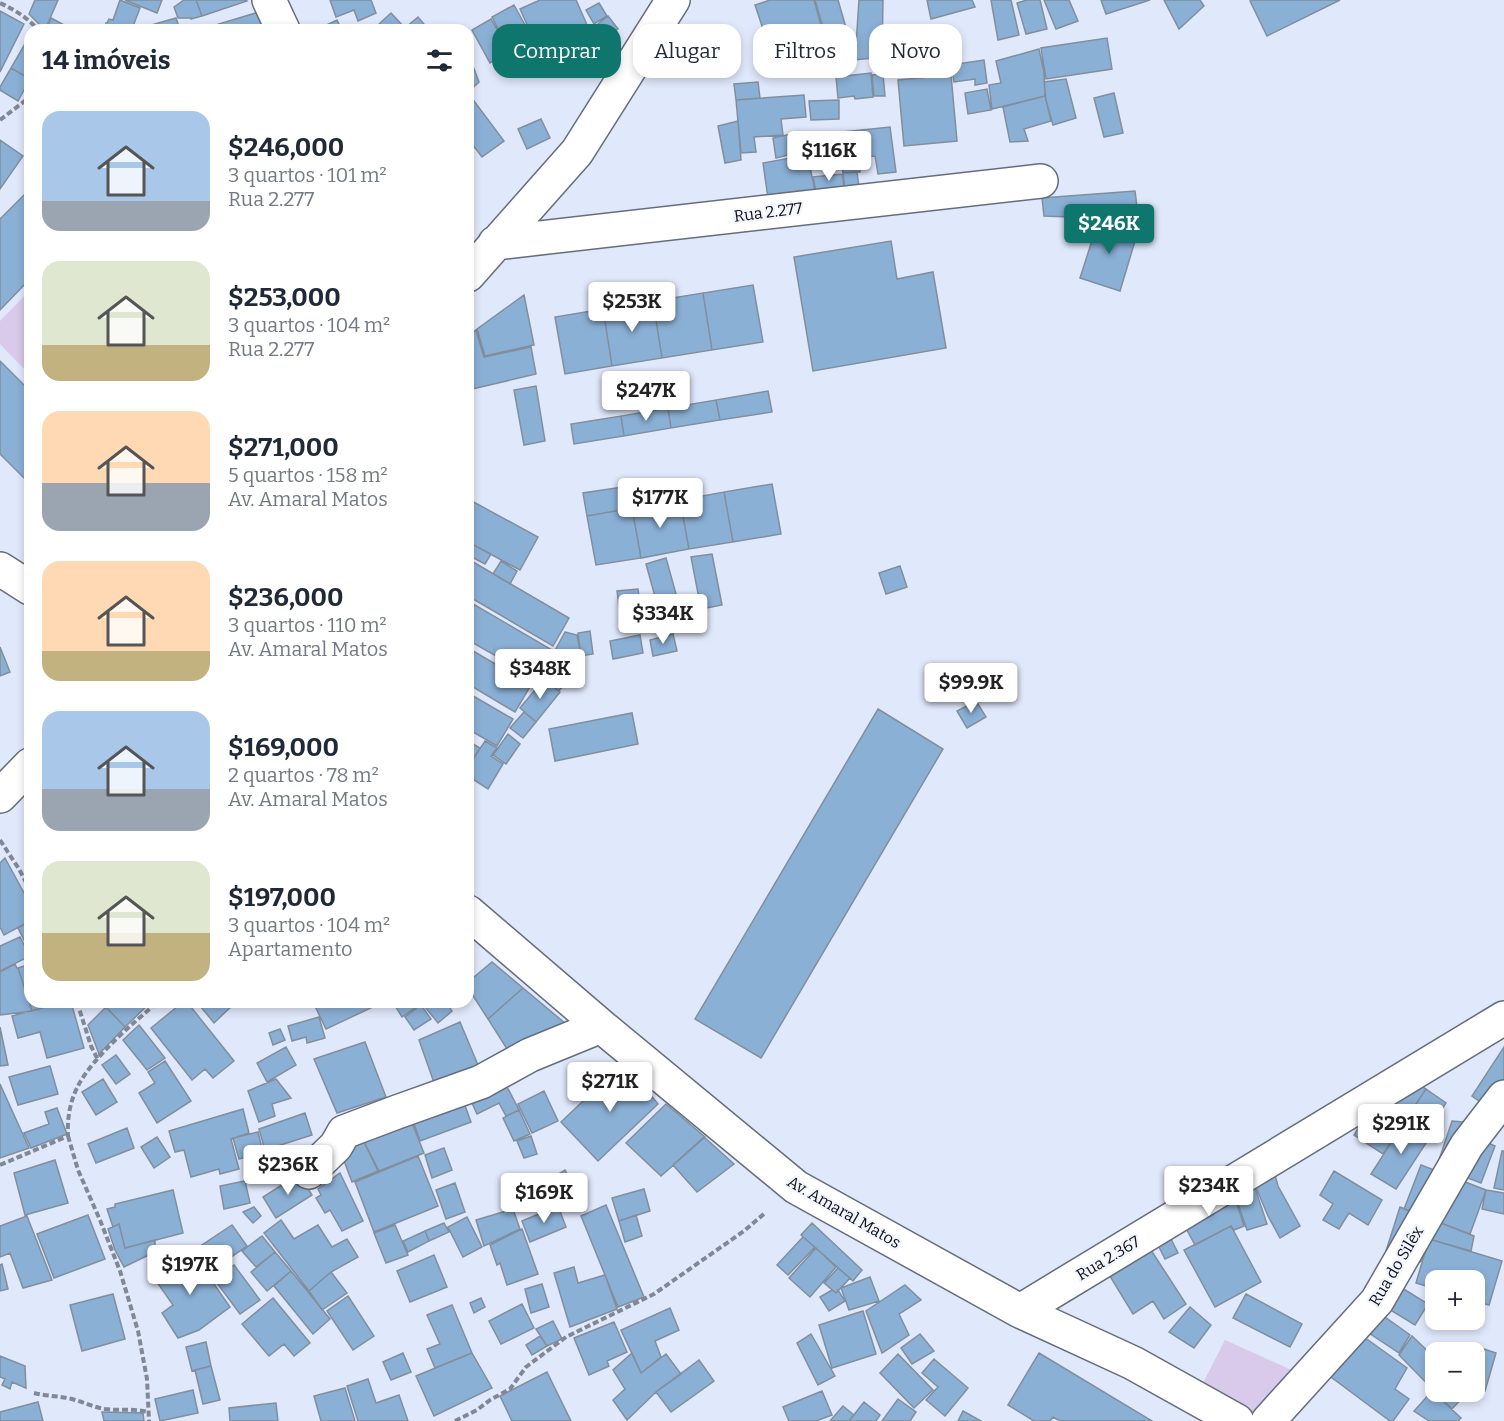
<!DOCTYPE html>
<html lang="pt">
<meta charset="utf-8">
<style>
:root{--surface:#fff;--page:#f2f2f3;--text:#1f2937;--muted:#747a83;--accent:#0f766e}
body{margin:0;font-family:Bitter,serif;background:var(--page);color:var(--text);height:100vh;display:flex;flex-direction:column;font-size:22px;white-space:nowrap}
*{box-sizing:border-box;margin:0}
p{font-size:20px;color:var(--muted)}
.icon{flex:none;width:33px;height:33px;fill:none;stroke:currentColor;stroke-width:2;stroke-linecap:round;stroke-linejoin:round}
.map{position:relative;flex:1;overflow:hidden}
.details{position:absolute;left:24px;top:24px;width:450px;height:984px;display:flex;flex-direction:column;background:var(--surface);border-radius:18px;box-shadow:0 3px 9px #0003}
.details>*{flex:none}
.top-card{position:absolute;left:492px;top:24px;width:570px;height:54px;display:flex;gap:12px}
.fabs{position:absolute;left:1425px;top:1270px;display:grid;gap:12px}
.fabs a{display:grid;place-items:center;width:60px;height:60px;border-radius:12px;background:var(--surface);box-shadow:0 3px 9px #0003;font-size:30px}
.price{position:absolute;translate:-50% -51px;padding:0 14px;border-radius:6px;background:#fff;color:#222;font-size:20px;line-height:39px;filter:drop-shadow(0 2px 3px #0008)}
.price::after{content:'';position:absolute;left:50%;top:36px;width:18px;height:14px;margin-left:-9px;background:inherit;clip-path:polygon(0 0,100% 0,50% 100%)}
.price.active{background:var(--accent);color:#fff}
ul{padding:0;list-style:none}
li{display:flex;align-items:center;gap:18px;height:150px;padding:0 18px}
li span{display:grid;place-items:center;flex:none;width:168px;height:120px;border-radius:18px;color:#555}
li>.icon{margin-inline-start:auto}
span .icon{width:72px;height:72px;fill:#fffc;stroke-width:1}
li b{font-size:26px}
h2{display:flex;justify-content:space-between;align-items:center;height:72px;padding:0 18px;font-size:26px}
.pill{padding:0 21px;border-radius:18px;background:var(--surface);box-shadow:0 3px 9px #0003;font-size:21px;line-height:54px}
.pill.active{background:var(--accent);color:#fff}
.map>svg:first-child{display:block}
.green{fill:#d9c9ea}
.building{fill:#8bb0d6;stroke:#818e9d;stroke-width:1.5}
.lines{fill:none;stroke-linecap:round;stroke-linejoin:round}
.minor-casing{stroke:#656c7c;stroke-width:36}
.path{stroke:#818794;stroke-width:4;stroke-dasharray:6 3;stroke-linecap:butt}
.minor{stroke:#fff;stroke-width:33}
.labels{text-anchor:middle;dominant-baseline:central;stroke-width:4.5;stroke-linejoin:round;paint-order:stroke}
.street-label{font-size:16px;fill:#0d1016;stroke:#f2f5fd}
</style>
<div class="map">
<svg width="1504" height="1421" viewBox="0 0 1504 1421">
<rect width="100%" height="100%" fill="#e0e8fb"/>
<path class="green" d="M30,290V375L0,344V321Z
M1225,1340L1296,1372L1259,1421L1200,1389Z"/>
<path class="building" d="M35,0H58L45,30L29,14Z
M120,0L140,8L132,29L105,30L106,23H107L109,19L113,20Z
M125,0H162L157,13Z
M184,0H196L202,16L191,19V18H178L174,7Z
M196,0H246L247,1L202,16Z
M330,0H371L376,13L358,21L354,10L336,17Z
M540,0H576L588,27L538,49L520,9Z
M770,0H814L821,25L767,41L755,5Z
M815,0H838L847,31L826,38Z
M859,0H883L882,57L855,60Z
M927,0H972L975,7L931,19Z
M991,0H1011L1019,35L998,40Z
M1027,0H1040L1047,29L1026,34L1017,3Z
M1044,0H1069L1078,21L1056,29Z
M1101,0H1150L1106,14Z
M1164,0H1200L1204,6L1179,29Z
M1251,0H1340L1267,36L1250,1Z
M599,3L607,16L594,24L586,10Z
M514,5L540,52L517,65L492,17Z
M0,11L24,24L0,72Z
M259,12L264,30H203L202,29Z
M391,13L405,28L418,17L429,30H384L379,24Z
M608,16L618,29L604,41L593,28Z
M51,18L68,27L66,30H46Z
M176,18L180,30H134Z
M491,19L509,51L490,63L472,30Z
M337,20L342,30H316Z
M29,37L30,38V79L11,68Z
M1107,38L1112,69L1046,79L1041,48Z
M1039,49L1044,72L1045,96L992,109L989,85L1001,83L996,61Z
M984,60L987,83L975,85V79L954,82L951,65Z
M473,66L479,82L468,92V69Z
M11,68L30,79L18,101L0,90V87Z
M871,73L873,97L855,99L854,96L838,98L836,77Z
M883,74L885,96H874L872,75Z
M951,75L957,141L904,146L898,80Z
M1066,79L1076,118L1053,125L1046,100L1044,82Z
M758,82L760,98L736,100L734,84Z
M987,89L991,110L968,114L965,93Z
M468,93L504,141L482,157L469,140L468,141Z
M1114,93L1123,133L1104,137L1094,98Z
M804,95L806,117L781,119L783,135L754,137L756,152L741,153L736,100Z
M1045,96L1051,121L1024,129L1028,141L1010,142L1003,107Z
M839,100V119L811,120L809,101Z
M541,119L550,138L527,149L518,129Z
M738,121L741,160L725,163L718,126Z
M890,127L896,172L878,174L875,156L859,158L860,172L843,173L840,153H846L843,132Z
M796,133L800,152L776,158L773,138Z
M0,140L23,156L0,189Z
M807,155L808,167H810L815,191L768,198L763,163Z
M857,172L859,187L845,189L843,173Z
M842,174L844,187L816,191L813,177Z
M30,189V279L0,310V219Z
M1135,191L1140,230L1097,218L1044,216L1042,198Z
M1099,219L1138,231L1120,291L1080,278Z
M891,241L897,279L933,272L946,348L813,371L794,257Z
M753,285L763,342L712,350L703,293Z
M703,293L712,350L662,358L653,301Z
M524,295L534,345L485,356L477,329Z
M653,301L662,358L612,366L603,309Z
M603,309L612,366L565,374L555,317Z
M476,330L484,357L531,347L536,374L468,390V335Z
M0,361L30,391V484L0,454Z
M536,386L545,441L524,445L514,390Z
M768,391L772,412L720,420L716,400Z
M716,400L720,420L671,428L668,408Z
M668,408L671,428L624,436L621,416Z
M621,416L624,436L574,444L571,424Z
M772,484L781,534L733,542L724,492Z
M629,486L632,508L587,516L583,493Z
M724,492L733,542L689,549L680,500Z
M468,499L538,537L520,570L468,542Z
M680,500L689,549L641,558L632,508Z
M632,508L641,558L596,565L587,516Z
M470,543L491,554L485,564L468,555V547Z
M712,554L722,605L701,609L691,557Z
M666,558L676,594L656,600L646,564Z
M468,559L569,618L553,646L468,596Z
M501,561L517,571L510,584L493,574Z
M900,566L907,587L886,594L879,573Z
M638,589L642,617L621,620L617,591Z
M468,601L552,650L535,678L468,640Z
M590,631L593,654L581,656L578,633Z
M565,632L577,635L582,660L559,691L540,677L557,655L554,652Z
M673,634L677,651L653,656L650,640Z
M640,635L643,653L613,659L610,641Z
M0,647L10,672L0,676Z
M468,648L531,685L515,712L468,684Z
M544,679L560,692L536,722L520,708Z
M468,693L513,719L497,746L468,729Z
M976,701L986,717L967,728L957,711Z
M878,709L943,749L761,1058L695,1019Z
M524,712L536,722L523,738L510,728Z
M632,713L638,744L555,761L549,729Z
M508,734L520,744L506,764L493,755Z
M468,741L480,748L468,768Z
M485,741L497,748L491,756L503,764L488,789L468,776V767Z
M5,858L30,904V921L4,935L0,927V863Z
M30,921V952L18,928Z
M20,937L30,956L0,971V946Z
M492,962L523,988L488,1019L468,988V982Z
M15,964L17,968H18L32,1011L0,1015V972Z
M30,964V1002H58L32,1011L18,968Z
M523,988L572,1029L509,1052L488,1019Z
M64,1002H71L84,1048L47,1058L40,1032L18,1038L12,1016Z
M101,1002H151L125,1027Z
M183,1002H187L234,1061L213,1078L205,1069L192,1080L151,1028Z
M197,1002H236L214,1023Z
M313,1002H373L375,1006L326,1029Z
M397,1002H419L420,1004L402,1017L394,1004Z
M421,1002H446L452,1011L438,1023Z
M421,1005L431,1019L414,1030L405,1017Z
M106,1007L125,1027L99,1054L88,1025Z
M319,1017L325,1038L307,1043L306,1037L292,1041L288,1026Z
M460,1022L483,1077L438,1094L419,1040Z
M139,1025L165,1058L147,1070L123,1040Z
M0,1027L8,1065L0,1066Z
M280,1029L285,1040L273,1045L269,1033Z
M365,1042L386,1097L337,1113L314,1059Z
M286,1047L296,1065L267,1082L257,1063Z
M1504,1047V1116L1503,1118L1472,1096Z
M116,1055L130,1074L116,1084L102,1065Z
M165,1061L191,1101L157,1123L139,1093L155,1083L148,1072Z
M621,1065L640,1082L658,1104L598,1161L561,1122Z
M50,1066L58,1094L18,1105L9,1077Z
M1395,1070L1426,1089L1383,1154L1354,1135Z
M502,1077L519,1110L506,1116L499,1103L477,1114L468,1094Z
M103,1079L117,1102L96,1115L82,1092Z
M276,1079L291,1098L272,1104L275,1116L259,1122L248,1091Z
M0,1084L29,1148L0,1158Z
M1426,1089L1446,1103L1431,1126L1410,1113Z
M544,1091L558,1121L532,1133L518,1104Z
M463,1100L471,1122L420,1141L412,1118Z
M666,1104L705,1137L661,1176L626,1143Z
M57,1108L67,1134L31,1148L24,1133L49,1124L45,1112Z
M243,1109L249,1133L231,1139L239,1169L220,1174L219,1169L191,1177L184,1150L175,1152L169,1131Z
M519,1110L530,1134L514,1141L503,1118Z
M305,1113L312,1135L265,1150L259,1129Z
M408,1113L424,1153L379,1171L360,1134Z
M1405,1121L1430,1137L1396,1189L1371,1174Z
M1452,1121L1474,1123V1137L1495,1146L1481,1183L1437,1166Z
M127,1128L134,1148L96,1163L88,1144Z
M258,1132L263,1152L239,1159L233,1138Z
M361,1136L378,1171L352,1182L340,1150Z
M531,1136L537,1154L524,1158L517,1141Z
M157,1137L170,1157L154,1168L141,1147Z
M704,1137L734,1164L697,1192L673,1165Z
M444,1148L452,1170L432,1178L425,1155Z
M1502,1151H1504V1190L1494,1188Z
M1269,1153L1278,1186L1300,1226L1280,1238L1268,1216L1255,1185Z
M418,1156L438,1206L374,1232L355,1182Z
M55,1160L68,1203L25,1215L14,1173Z
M1421,1165L1486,1190L1470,1234L1404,1209Z
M565,1170L571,1181L554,1192L547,1181Z
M1334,1171L1382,1200L1368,1225L1349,1213L1339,1229L1323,1220L1333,1204L1320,1195Z
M340,1173L363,1221L342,1231L330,1210L325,1213L316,1198L321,1195L318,1189Z
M299,1174L312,1195L276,1218L263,1197Z
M245,1181L250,1203L224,1209L220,1186Z
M455,1183L465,1212L446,1219L436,1190Z
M1255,1188L1267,1224L1247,1230L1235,1195Z
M644,1189L650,1211L619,1221L612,1198Z
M173,1190L183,1233L125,1248L119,1224L113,1227L107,1209L115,1207V1204Z
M1486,1190L1504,1193V1214L1482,1209Z
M1234,1195L1244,1226L1234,1230L1231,1226L1195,1245L1173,1204Z
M606,1205L644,1297L618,1307L581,1216Z
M558,1206L566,1227L530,1242L522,1221Z
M254,1207L261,1216L253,1223L243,1212Z
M1400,1207L1474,1236L1471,1251L1429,1239L1422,1262L1386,1251Z
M513,1209L520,1229L484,1246L476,1220Z
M88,1215L105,1259L54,1278L37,1234Z
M636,1215L642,1236L625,1242L619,1221Z
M27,1216L52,1280L23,1288L10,1253L0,1257V1226Z
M467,1217L482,1247L463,1257L448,1227Z
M281,1220L294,1239L318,1225L332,1247L347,1239L358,1257L331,1272L309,1291L264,1233Z
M444,1223L449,1232L429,1241L425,1231Z
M812,1223L862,1270L853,1281L801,1235Z
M119,1224L125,1248L155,1240V1252L124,1267L115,1250L108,1229Z
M232,1225L247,1246L211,1271L196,1249Z
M395,1225L408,1255L386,1263L374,1233Z
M1231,1226L1261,1282L1215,1307L1184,1250Z
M522,1229L538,1274L507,1285L500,1263L497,1265L490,1245Z
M425,1231L429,1241L408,1252L403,1241Z
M1168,1233L1178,1253L1165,1259L1155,1239Z
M262,1236L275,1252L256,1267L242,1251Z
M803,1237L815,1247L788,1275L777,1265Z
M1429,1239L1502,1261L1489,1305L1474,1301V1281H1436V1289L1416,1283Z
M1149,1247L1186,1304L1164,1319L1153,1301L1133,1314L1108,1273Z
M816,1248L836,1267L810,1297L789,1278Z
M191,1251L230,1307L199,1330L178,1338L162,1313L173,1305L154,1278Z
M275,1252L291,1271L267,1291L251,1272Z
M434,1255L447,1287L410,1302L397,1271Z
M2,1264L8,1289L0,1291V1265Z
M234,1265L260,1300L240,1314L214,1279Z
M574,1267L578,1283L605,1275L617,1309L570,1327L554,1273Z
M838,1268L850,1278L836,1293L824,1283Z
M291,1271L330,1319L313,1334L274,1286Z
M331,1272L347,1293L322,1310L309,1291Z
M1381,1275L1428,1304L1415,1325L1369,1297Z
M870,1277L879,1301L849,1310L841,1288Z
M542,1284L549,1307L531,1313L525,1289Z
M905,1285L921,1300L899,1314L909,1335L882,1353L866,1311Z
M832,1290L836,1293L838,1290L845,1301L829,1311L820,1297Z
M113,1294L125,1339L82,1351L70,1305Z
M1246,1294L1302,1324L1290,1347L1233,1318Z
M348,1296L374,1336L353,1350L327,1311Z
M273,1298L310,1343L294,1356L284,1344L269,1356L242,1324Z
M481,1298L485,1307L474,1313L470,1303Z
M522,1304L534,1328L501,1344L489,1321Z
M452,1305L472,1353L435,1368L427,1349L440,1344L427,1315Z
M1190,1307L1211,1325L1194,1348L1169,1332Z
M1371,1307L1410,1335L1399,1353L1357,1325Z
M670,1308L679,1330L655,1341L661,1357L641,1373L621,1330Z
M863,1311L876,1354L832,1368L819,1325Z
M553,1321L562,1339L547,1346L536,1329Z
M614,1322L627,1352L607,1361L609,1366L589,1375L574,1338Z
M1357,1332L1407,1368L1395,1389L1409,1399L1393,1421H1390L1331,1377Z
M811,1334L835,1376L818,1385L797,1343Z
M920,1334L934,1351L912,1364L901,1348Z
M540,1336L547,1346L532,1355L526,1345Z
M1412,1336L1436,1359V1392H1468L1452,1409L1399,1355Z
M206,1342L211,1366L192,1371L186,1347Z
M1472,1345L1496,1353L1485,1391L1474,1387V1353H1469Z
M403,1353L411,1372L391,1380L383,1362Z
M472,1353L492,1388L434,1416L416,1376Z
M632,1353L641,1373L666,1354L681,1374L656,1392L627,1420L613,1400L625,1389L613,1370Z
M1039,1353L1152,1421H1060L1053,1417L1050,1421H1034L1008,1405Z
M898,1354L933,1390L914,1408L880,1373Z
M0,1356L25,1366L26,1388L12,1382L10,1389L2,1385L5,1379L0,1377Z
M934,1359L968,1388L945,1416L926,1400L938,1387L922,1373Z
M699,1360L714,1381L671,1412L656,1392Z
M211,1366L220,1400L203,1404L195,1370Z
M547,1372L571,1421H512L500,1396Z
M368,1379L376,1403L399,1395L408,1421H358L347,1386Z
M345,1388L355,1421H321L314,1396Z
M193,1390L198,1413L160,1421L155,1399Z
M822,1391L832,1415L816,1421H789L783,1407Z
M1432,1391L1461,1418L1458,1421H1429L1414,1411Z
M898,1399L916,1412L910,1421H882Z
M38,1402L43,1421H0V1412Z
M864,1402L880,1415L876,1421H849Z
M276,1403L278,1421H230L229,1408Z
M843,1406L854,1415L849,1421H830Z
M963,1411L981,1421H958Z
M102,1412L143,1413L144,1421H104Z"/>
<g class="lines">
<g class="minor-casing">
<path id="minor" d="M269,0L283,30
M495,243L1041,181
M468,275L577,152L673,0
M0,569L30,588
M0,796L30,765
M468,912L601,1026L796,1187L1020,1311L1133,1363L1237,1421
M309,1172L336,1146L344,1132L397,1112L481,1082L530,1055L601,1026
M1020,1311L1504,1018
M1268,1421L1377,1301L1467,1145L1504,1097"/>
</g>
<path class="path" d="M0,3C15,10 27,17 38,30
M0,120L30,97
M0,840L19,869L30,890
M77,1002L91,1046L98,1060
M68,1136L78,1170L100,1220L120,1271L138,1331L147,1379L149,1421
M0,1165L68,1136C67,1119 70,1101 78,1086C92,1058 134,1022 158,1002
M34,1393C46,1396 59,1396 72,1399C83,1402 93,1407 105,1409C120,1411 133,1408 148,1412
M455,1421L477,1410L490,1400L510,1389L526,1367L566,1337L654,1294L744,1231L765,1213"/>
<use href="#minor" class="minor"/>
</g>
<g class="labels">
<g class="street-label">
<text transform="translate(768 212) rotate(-7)">Rua 2.277</text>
<text transform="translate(844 1212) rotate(30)">Av. Amaral Matos</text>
<text transform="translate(1108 1258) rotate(-31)">Rua 2.367</text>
<text transform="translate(1396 1266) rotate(-59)">Rua do Silêx</text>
</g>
</g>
</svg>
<div class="fabs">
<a>+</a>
<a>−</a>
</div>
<b class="price" style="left:829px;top:182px">$116K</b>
<b class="price active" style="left:1109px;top:255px">$246K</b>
<b class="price" style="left:632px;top:333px">$253K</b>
<b class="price" style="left:646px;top:422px">$247K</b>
<b class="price" style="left:660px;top:529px">$177K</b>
<b class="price" style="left:663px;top:645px">$334K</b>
<b class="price" style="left:540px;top:700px">$348K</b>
<b class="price" style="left:971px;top:714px">$99.9K</b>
<b class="price" style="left:610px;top:1113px">$271K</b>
<b class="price" style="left:1401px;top:1155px">$291K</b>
<b class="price" style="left:288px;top:1196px">$236K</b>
<b class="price" style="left:1209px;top:1217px">$234K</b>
<b class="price" style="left:544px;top:1224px">$169K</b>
<b class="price" style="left:190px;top:1296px">$197K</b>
<div class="top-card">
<a class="pill active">Comprar</a>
<a class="pill">Alugar</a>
<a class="pill">Filtros</a>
<a class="pill">Novo</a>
</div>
<section class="details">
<h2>14 imóveis<svg class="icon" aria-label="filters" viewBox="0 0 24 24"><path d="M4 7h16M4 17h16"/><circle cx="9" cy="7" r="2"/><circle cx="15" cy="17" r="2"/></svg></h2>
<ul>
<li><span style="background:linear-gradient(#a9c7e8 75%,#9aa5b1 0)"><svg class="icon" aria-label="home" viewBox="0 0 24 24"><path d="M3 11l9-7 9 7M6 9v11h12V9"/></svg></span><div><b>$246,000</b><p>3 quartos · 101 m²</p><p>Rua 2.277</p></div></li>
<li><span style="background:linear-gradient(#dfe7d0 70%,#c2b280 0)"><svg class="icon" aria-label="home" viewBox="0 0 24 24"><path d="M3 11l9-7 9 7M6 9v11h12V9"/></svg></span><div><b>$253,000</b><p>3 quartos · 104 m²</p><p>Rua 2.277</p></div></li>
<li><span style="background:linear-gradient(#ffd9b3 60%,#9aa5b1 0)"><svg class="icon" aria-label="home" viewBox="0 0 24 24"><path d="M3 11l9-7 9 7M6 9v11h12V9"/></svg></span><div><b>$271,000</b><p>5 quartos · 158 m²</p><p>Av. Amaral Matos</p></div></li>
<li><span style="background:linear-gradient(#ffd9b3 75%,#c2b280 0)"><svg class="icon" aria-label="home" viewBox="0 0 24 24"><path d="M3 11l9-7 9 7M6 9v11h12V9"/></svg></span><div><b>$236,000</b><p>3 quartos · 110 m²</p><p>Av. Amaral Matos</p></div></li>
<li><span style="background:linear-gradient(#a9c7e8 65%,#9aa5b1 0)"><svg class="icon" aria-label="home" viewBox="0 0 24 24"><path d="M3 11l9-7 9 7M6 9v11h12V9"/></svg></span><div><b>$169,000</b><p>2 quartos · 78 m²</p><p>Av. Amaral Matos</p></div></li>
<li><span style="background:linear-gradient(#dfe7d0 60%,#c2b280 0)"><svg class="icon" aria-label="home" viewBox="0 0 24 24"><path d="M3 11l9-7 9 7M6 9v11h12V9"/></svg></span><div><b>$197,000</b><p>3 quartos · 104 m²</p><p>Apartamento</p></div></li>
</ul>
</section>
</div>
